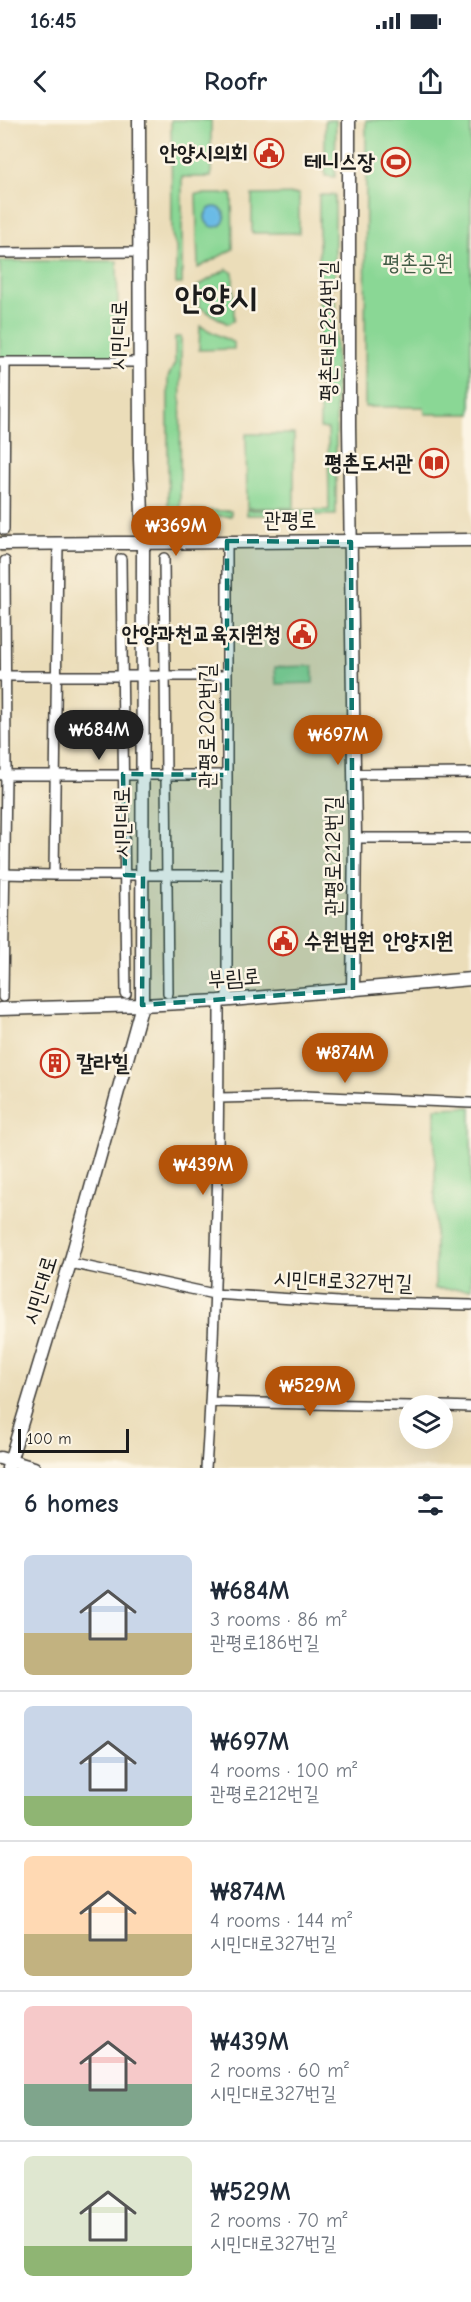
<!DOCTYPE html>
<meta charset="utf-8">
<style>
:root{--surface:#fff;--page:#f6f6f7;--text:#1f2937;--muted:#747a83;--line:#e0e1e3;--accent:#b45309}
body{margin:0;font-family:"Comic Neue","Poor Story",sans-serif;background:var(--page);color:var(--text);height:100vh;display:flex;flex-direction:column;font-size:22px;white-space:nowrap}
*{box-sizing:border-box;margin:0}
p{font-size:20px;color:var(--muted)}
.icon{flex:none;width:33px;height:33px;fill:none;stroke:currentColor;stroke-width:2;stroke-linecap:round;stroke-linejoin:round}
.map{position:relative;height:1348px;overflow:hidden}
.panel{display:flex;flex-direction:column;background:var(--surface);flex:1}
.panel>*{flex:none}
.buttons{position:absolute;left:399px;top:1275px;display:grid;gap:12px}
.buttons a{display:grid;place-items:center;width:54px;height:54px;border-radius:50%;background:var(--surface);box-shadow:0 6px 24px #0002;font-size:30px}
.scale{position:absolute;left:18px;bottom:15px;width:111px;box-sizing:border-box;padding-left:6px;border:3px solid #1c1c1c;border-top:0;font-size:16px;line-height:21px;white-space:nowrap;color:#1c1c1c;-webkit-text-stroke:4px #fcf5e5;paint-order:stroke}
.price{position:absolute;translate:-50% -51px;padding:0 14px;border-radius:21px;background:var(--accent);color:#fff;font-size:20px;line-height:39px;filter:drop-shadow(0 2px 3px #0008)}
.price::after{content:'';position:absolute;left:50%;top:36px;width:18px;height:14px;margin-left:-9px;background:inherit;clip-path:polygon(0 0,100% 0,50% 100%)}
.price.on{background:#222;color:#fff}
ul{padding:0;list-style:none}
li{display:flex;align-items:center;gap:18px;height:150px;padding:0 24px}
li+li{border-top:2px solid var(--line)}
li span{display:grid;place-items:center;flex:none;width:168px;height:120px;border-radius:9px;color:#555}
li>.icon{margin-inline-start:auto}
span .icon{width:72px;height:72px;fill:#fffc;stroke-width:1}
li b{font-size:26px}
h2{display:flex;justify-content:space-between;align-items:center;height:72px;padding:0 24px;font-size:26px}
.status{display:flex;justify-content:space-between;align-items:center;height:42px;padding:0 30px;background:var(--surface);direction:ltr}
.status svg{height:16px;fill:currentColor}
header{display:flex;justify-content:space-between;align-items:center;height:78px;padding:0 24px;background:var(--surface);font-size:27px;font-weight:600}
.map>svg:first-child{display:block}
.green{fill:#8ad795;stroke:#537a58;stroke-width:1.5}
.water{fill:#6bbbe6;stroke:#446c81;stroke-width:1.5}
.lines{fill:none;stroke-linecap:round;stroke-linejoin:round}
.street-tunnel{stroke:#c2b69a;stroke-width:9;stroke-dasharray:9 4.5;stroke-linecap:butt}
.street-casing{stroke:#3b3934;stroke-width:12}
.secondary-casing{stroke:#3b3934;stroke-width:15}
.street{stroke:#fff;stroke-width:9}
.secondary{stroke:#fff;stroke-width:12}
.marked{fill:#0f766e;fill-opacity:0.2;stroke:#0f766e;stroke-width:4.5;stroke-dasharray:12 8;stroke-linejoin:round}
.labels{text-anchor:middle;dominant-baseline:central;stroke-width:5;stroke-linejoin:round;paint-order:stroke}
.poi-label{font-size:22px;font-weight:bold;fill:#1c1c1c;stroke:#fcf5e5;text-anchor:end}
.park-label{font-size:22px;fill:#425d46;stroke:#fcf5e5}
.street-label{font-size:22px;fill:#1c1c1c;stroke:#fcf5e5}
.town-label{font-size:34px;font-weight:bold;fill:#1c1c1c;stroke:#fcf5e5}
</style>
<div class="status"><b>16:45</b><svg viewBox="0 0 49 12"><path d="M0 12V9h3v3zM5 12V6h3v6zM10 12V3h3v9zM15 12V0h3v12zM26 1h20v11H26zM47 4h2v5h-2z"/></svg></div>
<header><svg class="icon" aria-label="back" viewBox="0 0 24 24"><path d="M15 5l-7 7 7 7"/></svg>Roofr<svg class="icon" aria-label="share" viewBox="0 0 24 24"><path d="M12 15V3M7 8l5-5 5 5M5 13v7h14v-7"/></svg></header>
<div class="map">
<svg width="471" height="1348" viewBox="0 0 471 1348">
<rect width="100%" height="100%" fill="#fcf5e5"/>
<filter id="ink" filterUnits="userSpaceOnUse"><feTurbulence type="fractalNoise" baseFrequency=".0167" numOctaves="2"/><feDisplacementMap in="SourceGraphic" scale="12" xChannelSelector="R" yChannelSelector="G"/><feConvolveMatrix kernelMatrix="1 2 1 2 8 2 1 2 1" color-interpolation-filters="sRGB"/></filter>
<filter id="wash" filterUnits="userSpaceOnUse"><feTurbulence type="fractalNoise" baseFrequency=".008" numOctaves="4" result="noise"/><feDisplacementMap in="SourceGraphic" scale="24" xChannelSelector="R" yChannelSelector="G"/><feGaussianBlur stdDeviation="1.35" result="paint"/><feColorMatrix in="noise" values="0 0 0 0 0 0 0 0 0 0 0 0 0 0 0 0 0 1.4 0 .05"/><feComposite in="paint" operator="in"/></filter>
<g filter="url(#wash)">
<rect width="100%" height="100%" fill="#ebddb9"/>
<path class="green" d="M171,0H211V57H182V164H176V127L172,115Z
M325,0H336L335,57L325,56Z
M366,0H471V294H425L424,287H365Z
M196,74H232L233,129L198,148Z
M299,74V113H252V75Z
M319,75H335V166H319Z
M0,141H117L119,238L0,239Z
M227,149L233,153L234,200L228,204L199,187L198,166Z
M319,181H336V395H247V390H329L328,309L320,308Z
M200,206L234,223V229L199,230Z
M175,217H181L180,390L231,391V396H173L168,391V257L175,243Z
M246,314H294V388H247Z
M313,546V563L276,564L275,547Z
M471,987V1169H435V988Z"/>
<path class="water" d="M205 97a10 10 0 1 1 20 0a10 10 0 1 1-20 0Z"/>
</g>
<g filter="url(#ink)">
<g class="lines">
<path class="street-tunnel" d="M4,410L5,441"/>
<g class="street-casing">
<path id="street" d="M0,133L141,132
M1,242H139
M4,410L5,242
M227,421V880
M58,423L54,755H227
M164,438L168,873
M121,439L126,874
M0,556H227
M353,654L471,653
M2,655H227
M355,718H471
M0,754L54,755
M3,877L6,655L5,441
M219,978L305,976L471,983
M70,1143L214,1174L339,1182L471,1185
M211,1282L410,1286
M442,1286L471,1287
M206,1348C217,1193 219,1036 219,881"/>
</g>
<g class="secondary-casing">
<path id="secondary" d="M349,0V306L355,718L353,870
M0,424L471,420
M0,889L142,885L219,881L471,859
M0,1338L34,1348
M8,1348L70,1143L142,885L143,423L140,339L139,0"/>
</g>
<use href="#street" class="street"/>
<use href="#secondary" class="secondary"/>
</g>
</g>
<path class="marked" d="M227,421L351,422L353,870L142,885L143,756L125,755L123,654L227,655Z"/>
<defs>
<g id="civic-ring" transform="scale(1.5)"><circle r="9.5" fill="#fcf5e5" stroke="#c8321e" stroke-width="1.5"/><path d="M-.6-6.5H3V-4.5H.6V-3L4-1V1h2V6H-6V1h2V-1L-.6-3ZM-1.2 2.5V6h2.4V2.5Z" fill="#c8321e"/></g>
<g id="stadium-ring" transform="scale(1.5)"><circle r="9.5" fill="#fcf5e5" stroke="#c8321e" stroke-width="1.5"/><path d="M0-5a6.5 5 0 1 0 0 10a6.5 5 0 1 0 0-10ZM-3.5-1.8h7v3.6h-7Z" fill="#c8321e"/></g>
<g id="library-ring" transform="scale(1.5)"><circle r="9.5" fill="#fcf5e5" stroke="#c8321e" stroke-width="1.5"/><path d="M-6-4Q-3-5.5-.7-3.5V5Q-3 3-6 4ZM6-4Q3-5.5 .7-3.5V5Q3 3 6 4Z" fill="#c8321e"/></g>
<g id="building-ring" transform="scale(1.5)"><circle r="9.5" fill="#fcf5e5" stroke="#c8321e" stroke-width="1.5"/><path d="M-4-6H4V6H1V3H-1V6H-4ZM-2.5-4.3h1.7v1.8h-1.7ZM.8-4.3h1.7v1.8H.8ZM-2.5-1h1.7V.8h-1.7ZM.8-1h1.7V.8H.8Z" fill="#c8321e"/></g>
</defs>
<g fill-rule="evenodd">
<use href="#civic-ring" x="269" y="33"/>
<use href="#stadium-ring" x="396" y="42"/>
<use href="#library-ring" x="434" y="343"/>
<use href="#civic-ring" x="302" y="514"/>
<use href="#civic-ring" x="283" y="821"/>
<use href="#building-ring" x="55" y="943"/>
</g>
<g class="labels">
<g class="poi-label">
<text x="248" y="33">안양시의회</text>
<text x="375" y="42">테니스장</text>
<text x="413" y="343">평촌도서관</text>
<text x="281" y="514">안양과천교육지원청</text>
<text x="304" y="821" text-anchor="start">수원법원 안양지원</text>
<text x="76" y="943" text-anchor="start">칼라힐</text>
</g>
<g class="park-label">
<text x="418" y="143">평촌공원</text>
</g>
<g class="street-label">
<text transform="translate(328 211) rotate(-90)">평촌대로254번길</text>
<text transform="translate(119 215) rotate(-89)">시민대로</text>
<text x="290" y="400">관평로</text>
<text transform="translate(207 606) rotate(-90)">관평로202번길</text>
<text transform="translate(122 702) rotate(-90)">시민대로</text>
<text transform="translate(333 736) rotate(-90)">관평로212번길</text>
<text transform="translate(234 858) rotate(-4)">부림로</text>
<text transform="translate(343 1161) rotate(2)">시민대로327번길</text>
<text transform="translate(40 1170) rotate(-73)">시민대로</text>
</g>
<g class="town-label">
<text x="216" y="178">안양시</text>
</g>
</g>
</svg>
<div class="buttons">
<a><svg class="icon" aria-label="layers" viewBox="0 0 24 24"><path d="M12 4l9 5-9 5-9-5zM3 14l9 5 9-5"/></svg></a>
</div>
<div class="scale">100 m</div>
<b class="price" style="left:176px;top:437px">₩369M</b>
<b class="price on" style="left:99px;top:641px">₩684M</b>
<b class="price" style="left:338px;top:646px">₩697M</b>
<b class="price" style="left:345px;top:964px">₩874M</b>
<b class="price" style="left:203px;top:1076px">₩439M</b>
<b class="price" style="left:310px;top:1297px">₩529M</b>
</div>
<section class="panel">
<h2>6 homes<svg class="icon" aria-label="filters" viewBox="0 0 24 24"><path d="M4 7h16M4 17h16"/><circle cx="9" cy="7" r="2"/><circle cx="15" cy="17" r="2"/></svg></h2>
<ul>
<li><span style="background:linear-gradient(#c9d6e8 65%,#c2b280 0)"><svg class="icon" aria-label="home" viewBox="0 0 24 24"><path d="M3 11l9-7 9 7M6 9v11h12V9"/></svg></span><div><b>₩684M</b><p>3 rooms · 86 m²</p><p>관평로186번길</p></div></li>
<li><span style="background:linear-gradient(#c9d6e8 75%,#8fb573 0)"><svg class="icon" aria-label="home" viewBox="0 0 24 24"><path d="M3 11l9-7 9 7M6 9v11h12V9"/></svg></span><div><b>₩697M</b><p>4 rooms · 100 m²</p><p>관평로212번길</p></div></li>
<li><span style="background:linear-gradient(#ffd9b3 65%,#c2b280 0)"><svg class="icon" aria-label="home" viewBox="0 0 24 24"><path d="M3 11l9-7 9 7M6 9v11h12V9"/></svg></span><div><b>₩874M</b><p>4 rooms · 144 m²</p><p>시민대로327번길</p></div></li>
<li><span style="background:linear-gradient(#f6c9c9 65%,#7fa58c 0)"><svg class="icon" aria-label="home" viewBox="0 0 24 24"><path d="M3 11l9-7 9 7M6 9v11h12V9"/></svg></span><div><b>₩439M</b><p>2 rooms · 60 m²</p><p>시민대로327번길</p></div></li>
<li><span style="background:linear-gradient(#dfe7d0 75%,#8fb573 0)"><svg class="icon" aria-label="home" viewBox="0 0 24 24"><path d="M3 11l9-7 9 7M6 9v11h12V9"/></svg></span><div><b>₩529M</b><p>2 rooms · 70 m²</p><p>시민대로327번길</p></div></li>
</ul>
</section>
